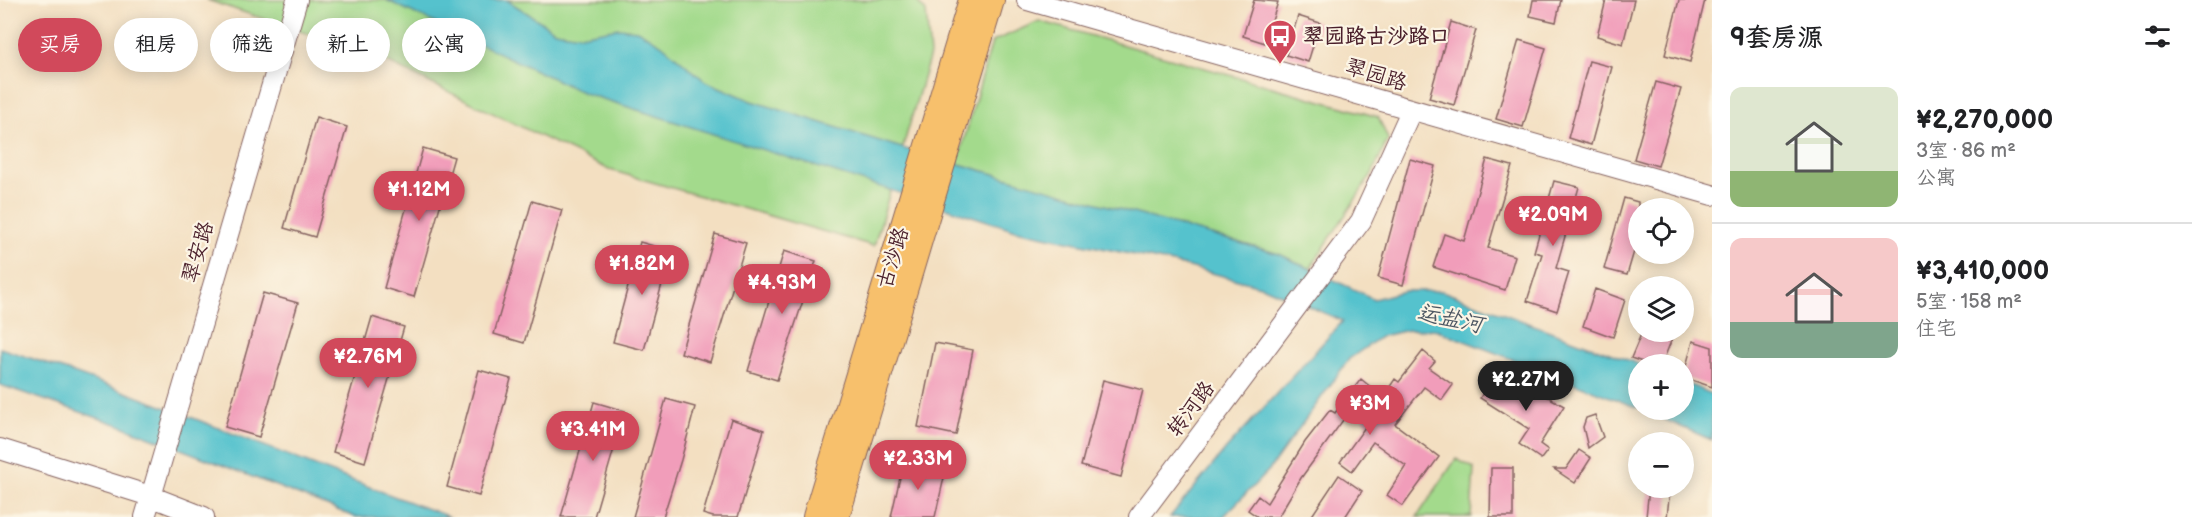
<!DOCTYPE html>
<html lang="zh">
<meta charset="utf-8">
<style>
:root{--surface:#fff;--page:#f2f2f2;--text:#202124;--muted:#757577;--line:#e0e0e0;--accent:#d1495b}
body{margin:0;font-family:"Balsamiq Sans","LXGW WenKai TC",sans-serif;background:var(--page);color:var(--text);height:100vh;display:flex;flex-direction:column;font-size:22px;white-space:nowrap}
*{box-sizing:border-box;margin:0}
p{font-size:20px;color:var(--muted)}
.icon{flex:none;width:33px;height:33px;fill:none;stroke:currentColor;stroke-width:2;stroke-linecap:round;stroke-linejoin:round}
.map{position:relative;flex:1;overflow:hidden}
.panel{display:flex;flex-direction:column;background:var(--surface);width:480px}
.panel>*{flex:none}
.guide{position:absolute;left:18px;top:18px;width:570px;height:54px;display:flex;gap:12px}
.buttons{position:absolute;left:1628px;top:198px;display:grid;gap:12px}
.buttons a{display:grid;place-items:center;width:66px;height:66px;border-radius:50%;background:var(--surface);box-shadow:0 3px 15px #0003;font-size:30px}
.price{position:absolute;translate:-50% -51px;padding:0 14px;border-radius:21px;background:var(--accent);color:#fff;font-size:20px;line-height:39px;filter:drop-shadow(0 2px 3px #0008)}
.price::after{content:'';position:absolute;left:50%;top:36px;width:18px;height:14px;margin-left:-9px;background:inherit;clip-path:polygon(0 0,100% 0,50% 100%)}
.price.current{background:#222;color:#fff}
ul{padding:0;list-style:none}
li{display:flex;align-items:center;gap:18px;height:150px;padding:0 18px}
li+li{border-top:2px solid var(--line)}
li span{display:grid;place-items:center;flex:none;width:168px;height:120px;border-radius:12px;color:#555}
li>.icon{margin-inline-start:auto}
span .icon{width:72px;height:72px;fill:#fffc;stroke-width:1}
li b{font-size:26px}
h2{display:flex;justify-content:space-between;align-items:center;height:72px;padding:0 18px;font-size:26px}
.pill{padding:0 21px;border-radius:27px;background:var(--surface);box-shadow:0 3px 15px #0003;font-size:21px;line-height:54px}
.pill.current{background:var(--accent);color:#fff}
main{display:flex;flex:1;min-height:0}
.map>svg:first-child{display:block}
.green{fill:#a3da8c;stroke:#767c5c;stroke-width:1.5}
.water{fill:#55c2cd;stroke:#50707c;stroke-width:1.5}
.building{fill:#f19dba}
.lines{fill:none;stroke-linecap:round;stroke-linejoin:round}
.minor-casing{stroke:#856260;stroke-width:22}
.major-casing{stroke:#856260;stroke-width:28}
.minor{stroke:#fff;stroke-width:20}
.major{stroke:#f7c06c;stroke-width:26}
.labels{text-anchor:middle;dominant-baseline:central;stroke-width:4.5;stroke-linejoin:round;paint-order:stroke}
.poi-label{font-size:21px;font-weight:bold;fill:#4a1f2b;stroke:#fcf5e5;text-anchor:start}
.street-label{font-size:21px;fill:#4a1f2b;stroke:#fcf5e5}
.water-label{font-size:22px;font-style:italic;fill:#4e5864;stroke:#fcf5e5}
</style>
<main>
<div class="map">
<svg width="1712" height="517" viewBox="0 0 1712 517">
<rect width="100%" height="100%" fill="#fcf5e5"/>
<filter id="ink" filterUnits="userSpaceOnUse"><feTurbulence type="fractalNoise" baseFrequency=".0167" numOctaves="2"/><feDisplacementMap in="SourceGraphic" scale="12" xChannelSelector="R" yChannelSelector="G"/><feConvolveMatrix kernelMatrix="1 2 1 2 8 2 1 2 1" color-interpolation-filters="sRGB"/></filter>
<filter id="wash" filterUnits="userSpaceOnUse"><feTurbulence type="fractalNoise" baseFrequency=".008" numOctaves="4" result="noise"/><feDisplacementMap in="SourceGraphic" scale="24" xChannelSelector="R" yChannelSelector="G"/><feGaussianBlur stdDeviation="1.35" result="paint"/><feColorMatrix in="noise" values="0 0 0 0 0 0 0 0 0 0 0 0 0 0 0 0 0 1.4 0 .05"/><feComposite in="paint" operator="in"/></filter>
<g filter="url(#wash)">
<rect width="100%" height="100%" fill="#f3dfc1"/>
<path class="green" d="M207,0H916L926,12L930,55L874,246L610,170L377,57Z
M1039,21L1378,117L1388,139L1372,174L1310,269L1279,254L957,164L992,42Z
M1456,459L1474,468L1471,517H1417Z"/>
<path class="water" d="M386,0H507L555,31L580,35L619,28L637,30L661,44L705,81L752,101L902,148L1279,254L1374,299L1404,291H1442L1639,364L1638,408L1434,329L1408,330L1382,336L1349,359L1269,470L1223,517H1170L1226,449L1343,321L1264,287L1182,265L1016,230L584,93Z
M0,348C152,397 299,463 450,517H355L122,426L0,385Z
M1683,382L1712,394V440L1642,410H1683Z"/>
<g id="blocks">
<path class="building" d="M1254,0L1278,2L1265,43L1243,36Z
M1533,0H1561L1556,22L1530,16Z
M1606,0H1634L1623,44L1597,36Z
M1679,0H1705L1690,62L1665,55Z
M1298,16L1320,23L1308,62L1286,55Z
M1451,22L1476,30L1454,105L1429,98Z
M1519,40L1546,48L1523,127L1496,119Z
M1589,61L1612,67L1591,145L1568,138Z
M1656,82L1681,89L1658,166L1634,159Z
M316,117L347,127L315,237L284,228Z
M423,148L454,157L414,297L384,288Z
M1410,159L1435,166L1403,285L1378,278Z
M1487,159L1512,166L1488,248L1515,256L1505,290L1433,267L1444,234L1464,241Z
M1554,181L1579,187L1556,268L1569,272L1557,311L1527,301L1542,254L1534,252Z
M1624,198L1638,202V238L1627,275L1604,269Z
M532,201L562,210L524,343L494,334Z
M715,234L746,243L710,362L681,353Z
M640,242L671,251L644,350L613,342Z
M784,251L816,261L777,380L748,371Z
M1595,289L1625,300L1613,337L1583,326Z
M263,293L298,303L259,437L225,427Z
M372,317L404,327L365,462L333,452Z
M1642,332H1662L1673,336L1662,364H1648L1631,358Z
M1693,341L1712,347V387L1683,377Z
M935,343L973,350L956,435L918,427Z
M1423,351L1435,361L1429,368L1453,385L1442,400L1424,387L1395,424L1439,457L1403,506L1387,495L1406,466L1373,442L1352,471L1340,462L1368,423L1351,409L1301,478L1278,517H1258L1248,510L1258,496L1267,503L1305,442L1330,410L1335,413L1361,379L1383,397L1395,379L1399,382Z
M479,370L511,379L479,496L447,487Z
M1492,379L1516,395L1524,383L1564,406L1540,444L1548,450L1541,459L1519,444L1529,429L1480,398Z
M1103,380L1143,390L1121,477L1081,466Z
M666,399L695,407L681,460L663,517H633Z
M594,402L625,411L594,517H561Z
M1595,415L1603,437L1588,448L1583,427L1586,418Z
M731,419L764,430L738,517H713L703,514Z
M1579,450L1591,458L1575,483L1554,469H1566Z
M904,460L946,469L935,517H891Z
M1491,468H1513V517H1490Z
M1339,475L1362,491L1345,517H1311Z
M1649,488H1670L1667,517H1646Z"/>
</g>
</g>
<g filter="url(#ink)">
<use href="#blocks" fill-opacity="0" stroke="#856260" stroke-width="1.5"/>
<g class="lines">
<g class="minor-casing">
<path id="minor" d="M1027,0L1712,195
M0,449L150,496L204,517
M145,517L297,0
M1139,517L1361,221L1411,111"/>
</g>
<g class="major-casing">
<path id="major" d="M816,517L972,0
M836,517L991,0"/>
</g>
<use href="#minor" class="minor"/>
<use href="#major" class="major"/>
</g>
</g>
<defs>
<g id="bus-pin" transform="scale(1.725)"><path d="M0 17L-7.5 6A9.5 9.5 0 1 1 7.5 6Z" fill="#d1495b" stroke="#fcf5e5"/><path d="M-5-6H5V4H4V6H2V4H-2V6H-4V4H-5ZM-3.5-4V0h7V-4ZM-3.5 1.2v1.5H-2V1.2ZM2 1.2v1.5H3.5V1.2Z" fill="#fff"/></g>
</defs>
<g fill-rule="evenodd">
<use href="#bus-pin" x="1280" y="36"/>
</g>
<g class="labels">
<g class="poi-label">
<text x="1303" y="36">翠园路古沙路口</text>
</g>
<g class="street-label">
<text transform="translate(1376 75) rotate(17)">翠园路</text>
<text transform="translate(198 252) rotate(-74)">翠安路</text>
<text transform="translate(893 258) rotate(-73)">古沙路</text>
<text transform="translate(1191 409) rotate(-53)">转河路</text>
</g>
<g class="water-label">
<text transform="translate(1450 319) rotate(12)">运盐河</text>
</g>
</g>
</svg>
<div class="buttons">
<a><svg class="icon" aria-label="locate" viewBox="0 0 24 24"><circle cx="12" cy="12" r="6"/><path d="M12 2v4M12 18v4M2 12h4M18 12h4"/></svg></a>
<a><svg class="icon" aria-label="layers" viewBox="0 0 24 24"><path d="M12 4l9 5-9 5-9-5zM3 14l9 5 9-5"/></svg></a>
<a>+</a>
<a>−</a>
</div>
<b class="price" style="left:419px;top:222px">¥1.12M</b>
<b class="price" style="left:1553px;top:247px">¥2.09M</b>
<b class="price" style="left:642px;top:296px">¥1.82M</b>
<b class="price" style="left:782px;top:315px">¥4.93M</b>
<b class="price" style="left:368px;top:389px">¥2.76M</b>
<b class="price current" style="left:1526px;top:412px">¥2.27M</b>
<b class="price" style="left:1370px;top:436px">¥3M</b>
<b class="price" style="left:593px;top:462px">¥3.41M</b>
<b class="price" style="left:918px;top:491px">¥2.33M</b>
<div class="guide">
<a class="pill current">买房</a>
<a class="pill">租房</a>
<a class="pill">筛选</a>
<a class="pill">新上</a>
<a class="pill">公寓</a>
</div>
</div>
<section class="panel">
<h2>9套房源<svg class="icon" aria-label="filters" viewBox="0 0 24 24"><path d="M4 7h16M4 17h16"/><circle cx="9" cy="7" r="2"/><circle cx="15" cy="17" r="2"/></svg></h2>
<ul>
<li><span style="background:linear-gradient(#dfe7d0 70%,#8fb573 0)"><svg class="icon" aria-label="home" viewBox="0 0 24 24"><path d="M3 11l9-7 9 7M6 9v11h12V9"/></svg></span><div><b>¥2,270,000</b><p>3室 · 86 m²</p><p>公寓</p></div></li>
<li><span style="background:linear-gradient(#f6c9c9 70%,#7fa58c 0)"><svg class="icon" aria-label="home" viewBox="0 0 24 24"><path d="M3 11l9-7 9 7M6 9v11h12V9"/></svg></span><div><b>¥3,410,000</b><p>5室 · 158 m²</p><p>住宅</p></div></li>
</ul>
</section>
</main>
